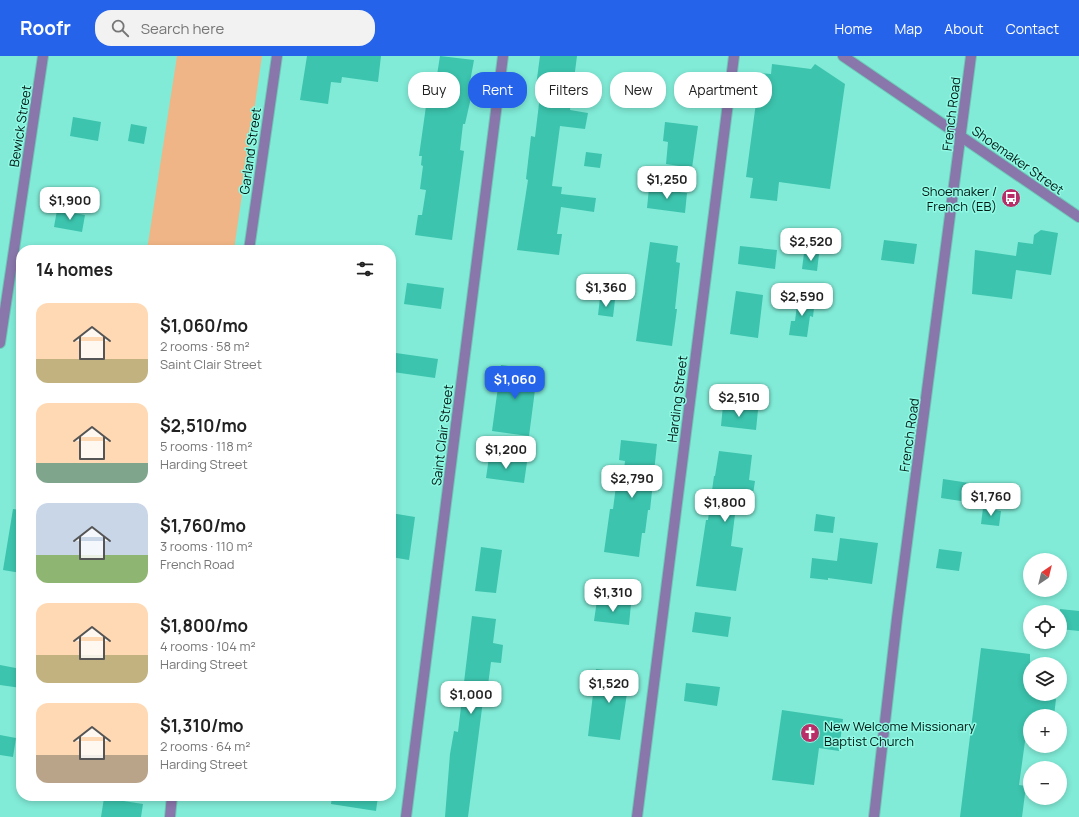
<!DOCTYPE html>
<meta charset="utf-8">
<style>
:root{--surface:#fff;--page:#f2f2f2;--text:#222;--muted:#767676;--accent:#2563eb}
body{margin:0;font-family:Manrope,sans-serif;background:var(--page);color:var(--text);height:100vh;display:flex;flex-direction:column;font-size:15px;white-space:nowrap}
*{box-sizing:border-box;margin:0}
p{font-size:13px;color:var(--muted)}
.icon{flex:none;width:22px;height:22px;fill:none;stroke:currentColor;stroke-width:2;stroke-linecap:round;stroke-linejoin:round}
.map{position:relative;flex:1;overflow:hidden}
.sheet{position:absolute;left:16px;top:189px;width:380px;height:556px;display:flex;flex-direction:column;background:var(--surface);border-radius:16px;box-shadow:0 2px 6px #0003}
.sheet>*{flex:none}
.guide{position:absolute;left:408px;top:16px;width:380px;height:36px;display:flex;gap:8px}
.needle{width:26px;rotate:35deg}
.fabs{position:absolute;left:1023px;top:497px;display:grid;gap:8px}
.fabs a{display:grid;place-items:center;width:44px;height:44px;border-radius:50%;background:var(--surface);box-shadow:0 2px 6px #0003;font-size:20px}
.price{position:absolute;translate:-50% -34px;padding:0 9px;border-radius:8px;background:#fff;color:#222;font-size:13px;line-height:26px;filter:drop-shadow(0 1px 2px #0008)}
.price::after{content:'';position:absolute;left:50%;top:24px;width:12px;height:9px;margin-left:-6px;background:inherit;clip-path:polygon(0 0,100% 0,50% 100%)}
.price.active{background:var(--accent);color:#fff}
ul{padding:0;list-style:none}
li{display:flex;align-items:center;gap:12px;height:100px;padding:0 20px}
li span{display:grid;place-items:center;flex:none;width:112px;height:80px;border-radius:12px;color:#555}
li>.icon{margin-inline-start:auto}
span .icon{width:48px;height:48px;fill:#fffc;stroke-width:1}
li b{font-size:17px}
h2{display:flex;justify-content:space-between;align-items:center;height:48px;padding:0 20px;font-size:17px}
.pill{padding:0 14px;border-radius:16px;background:var(--surface);box-shadow:0 2px 6px #0003;font-size:14px;line-height:36px}
.pill.active{background:var(--accent);color:#fff}
header{display:flex;align-items:center;gap:24px;box-sizing:border-box;height:56px;padding:0 20px;background:var(--accent);color:#fff}
header strong{font-size:19px}
nav{display:flex;gap:22px;margin-inline-start:auto;font-size:14px}
.search{width:280px;height:36px;background:var(--page);display:flex;align-items:center;gap:10px;box-sizing:border-box;padding:0 14px;border-radius:16px;color:var(--muted);font-size:15px}
.map>svg:first-child{display:block}
.green{fill:#f0b586}
.building{fill:#3cc4ae}
.lines{fill:none;stroke-linecap:round;stroke-linejoin:round}
.minor-casing{stroke:#6dc9b8;stroke-width:12}
.tertiary-casing{stroke:#6dc9b8;stroke-width:12}
.minor{stroke:#8977ab;stroke-width:10}
.tertiary{stroke:#8977ab;stroke-width:10}
.labels{text-anchor:middle;dominant-baseline:central;stroke-width:3;stroke-linejoin:round;paint-order:stroke}
.street-label{font-size:13px;fill:#021914;stroke:#8ff9e4}
.poi-label{font-size:13px;fill:#021914;stroke:#8ff9e4;text-anchor:end}
</style>
<header>
<strong>Roofr</strong>
<div class="search"><svg class="icon" aria-label="search" viewBox="0 0 24 24"><circle cx="10" cy="10" r="6"/><path d="M15 15l6 6"/></svg>Search here</div>
<nav><a>Home</a><a>Map</a><a>About</a><a>Contact</a></nav>
</header>
<div class="map">
<svg width="1079" height="761" viewBox="0 0 1079 761">
<rect width="100%" height="100%" fill="#81ebd7"/>
<path class="green" d="M177,0H262L234,194H147Z"/>
<path class="building" d="M307,0H381L378,26L342,21L341,27L331,26L328,48L300,44Z
M440,0L474,4L470,26H472L470,46L465,68H463L460,94L464,95L452,184L415,179L418,159H422L426,134L420,133L423,110L421,109L422,100H419L427,43L441,45L444,20L437,19Z
M540,0H577L570,54L588,57L585,73L560,70L552,130L562,131L561,138L596,142L594,156L561,151L557,178H562L559,199L517,194L528,124L526,123L531,80L535,81L541,31L536,30Z
M772,8L811,13L815,8L845,28L830,133L779,126L777,145L750,142L753,122L746,121L760,17L771,18Z
M73,61L101,66L98,85L70,80Z
M665,66L698,70L692,112L666,108L668,86L663,85Z
M131,68L147,71L144,88L128,85Z
M586,96L602,98L600,112L584,110Z
M649,132L687,137L685,157L647,152Z
M57,154L85,159L82,176L54,171Z
M1041,174L1058,177L1051,219L1016,214L1012,243L972,238L975,194L1016,200L1018,186L1033,188L1034,179Z
M884,184L917,188L914,208L881,204Z
M650,186L678,190L676,206L680,207L675,253H677L672,290L636,285Z
M740,190L777,194L775,213L738,208Z
M804,197L819,198L817,215L802,213Z
M407,227L444,232L441,253L404,248Z
M736,235L763,239L758,282L730,278Z
M798,241L815,243L813,261L810,260L807,281L789,279L791,265H795Z
M600,242L615,244L613,261L598,259Z
M396,297L438,303L435,322L393,316Z
M501,309L540,314L538,334H535L529,380L492,375Z
M723,349L758,354L756,374L721,370Z
M621,384L657,388L650,454H648L645,477H642L639,501L604,496L610,453H613L616,430L622,431L625,405L619,404Z
M719,395L752,399L749,424L755,425L752,445L737,443L731,490L743,492L736,535L696,530L706,464H708L714,420H715Z
M489,401L527,406L524,427L486,422Z
M943,423L976,428L974,447L941,442Z
M983,452L1001,455L999,470L981,468Z
M13,453L21,454V517L3,514Z
M391,457L415,461L409,504L391,501Z
M816,458L835,461L833,477L814,475Z
M840,482L878,487L872,528L828,522V524L810,522L812,502L837,505Z
M481,491L502,494L496,537L475,535Z
M939,493L962,496L959,515L936,512Z
M597,544L631,548L629,569L594,565Z
M1060,553L1079,555V575L1060,573Z
M695,556L731,561L728,581L692,576Z
M472,560L496,563L493,587L503,589L501,607L491,606L488,629H485L468,761H445L450,698L454,675L458,676Z
M981,592L1030,598V638H1031V640L1056,643L1054,660H1030V672L1027,671L1019,729L1026,730L1022,761H960Z
M0,609L21,613V632L0,629Z
M596,613L630,617L620,684L588,680Z
M686,627L720,631L717,650L684,645Z
M782,654L843,663L839,695L819,692L814,729L772,724Z
M0,679L16,682L13,701L0,699Z
M332,740H378L376,755L331,748Z
M104,742L143,748L141,761H101Z"/>
<g class="lines">
<g class="minor-casing">
<path id="minor" d="M249,194L277,0
M0,287L43,0
M170,761L172,740
M406,761L503,0
M637,761L734,0"/>
</g>
<g class="tertiary-casing">
<path id="tertiary" d="M843,0L1079,161
M874,761L897,562L971,0"/>
</g>
<use href="#minor" class="minor"/>
<use href="#tertiary" class="tertiary"/>
</g>
<defs>
<g id="bus-disc" transform="scale(1)"><circle r="9.5" fill="#b92e69" stroke="#8ff9e4"/><path d="M-5-6H5V4H4V6H2V4H-2V6H-4V4H-5ZM-3.5-4V0h7V-4ZM-3.5 1.2v1.5H-2V1.2ZM2 1.2v1.5H3.5V1.2Z" fill="#fff"/></g>
<g id="church-disc" transform="scale(1)"><circle r="9.5" fill="#b92e69" stroke="#8ff9e4"/><path d="M-1.2-6h2.4v3.5h3.3v2.4h-3.3V6h-2.4V-.1h-3.3v-2.4h3.3Z" fill="#fff"/></g>
</defs>
<g fill-rule="evenodd">
<use href="#bus-disc" x="1011" y="142"/>
<use href="#church-disc" x="810" y="677"/>
</g>
<g class="labels">
<g class="street-label">
<text transform="translate(951 58) rotate(-83)">French Road</text>
<text transform="translate(20 70) rotate(-81)">Bewick Street</text>
<text transform="translate(250 95) rotate(-82)">Garland Street</text>
<text transform="translate(1018 104) rotate(35)">Shoemaker Street</text>
<text transform="translate(677 343) rotate(-83)">Harding Street</text>
<text transform="translate(442 379) rotate(-83)">Saint Clair Street</text>
<text transform="translate(909 379) rotate(-82)">French Road</text>
</g>
<g class="poi-label">
<text x="997" y="135">Shoemaker /<tspan x="997" dy="15">French (EB)</tspan></text>
<text x="824" y="670" text-anchor="start">New Welcome Missionary<tspan x="824" dy="15">Baptist Church</tspan></text>
</g>
</g>
</svg>
<div class="fabs">
<a><svg class="needle" viewBox="-14 -14 28 28"><path d="M0-13l5 13h-10z" fill="#e53935"/><path d="M0 13l5-13h-10z" fill="#767676"/></svg></a>
<a><svg class="icon" aria-label="locate" viewBox="0 0 24 24"><circle cx="12" cy="12" r="6"/><path d="M12 2v4M12 18v4M2 12h4M18 12h4"/></svg></a>
<a><svg class="icon" aria-label="layers" viewBox="0 0 24 24"><path d="M12 4l9 5-9 5-9-5zM3 14l9 5 9-5"/></svg></a>
<a>+</a>
<a>−</a>
</div>
<b class="price" style="left:667px;top:144px">$1,250</b>
<b class="price" style="left:70px;top:165px">$1,900</b>
<b class="price" style="left:811px;top:206px">$2,520</b>
<b class="price" style="left:606px;top:252px">$1,360</b>
<b class="price" style="left:802px;top:261px">$2,590</b>
<b class="price active" style="left:515px;top:344px">$1,060</b>
<b class="price" style="left:739px;top:362px">$2,510</b>
<b class="price" style="left:506px;top:414px">$1,200</b>
<b class="price" style="left:632px;top:443px">$2,790</b>
<b class="price" style="left:991px;top:461px">$1,760</b>
<b class="price" style="left:725px;top:467px">$1,800</b>
<b class="price" style="left:613px;top:557px">$1,310</b>
<b class="price" style="left:609px;top:648px">$1,520</b>
<b class="price" style="left:471px;top:659px">$1,000</b>
<div class="guide">
<a class="pill">Buy</a>
<a class="pill active">Rent</a>
<a class="pill">Filters</a>
<a class="pill">New</a>
<a class="pill">Apartment</a>
</div>
<section class="sheet">
<h2>14 homes<svg class="icon" aria-label="filters" viewBox="0 0 24 24"><path d="M4 7h16M4 17h16"/><circle cx="9" cy="7" r="2"/><circle cx="15" cy="17" r="2"/></svg></h2>
<ul>
<li><span style="background:linear-gradient(#ffd9b3 70%,#c2b280 0)"><svg class="icon" aria-label="home" viewBox="0 0 24 24"><path d="M3 11l9-7 9 7M6 9v11h12V9"/></svg></span><div><b>$1,060/mo</b><p>2 rooms · 58 m²</p><p>Saint Clair Street</p></div></li>
<li><span style="background:linear-gradient(#ffd9b3 75%,#7fa58c 0)"><svg class="icon" aria-label="home" viewBox="0 0 24 24"><path d="M3 11l9-7 9 7M6 9v11h12V9"/></svg></span><div><b>$2,510/mo</b><p>5 rooms · 118 m²</p><p>Harding Street</p></div></li>
<li><span style="background:linear-gradient(#c9d6e8 65%,#8fb573 0)"><svg class="icon" aria-label="home" viewBox="0 0 24 24"><path d="M3 11l9-7 9 7M6 9v11h12V9"/></svg></span><div><b>$1,760/mo</b><p>3 rooms · 110 m²</p><p>French Road</p></div></li>
<li><span style="background:linear-gradient(#ffd9b3 65%,#c2b280 0)"><svg class="icon" aria-label="home" viewBox="0 0 24 24"><path d="M3 11l9-7 9 7M6 9v11h12V9"/></svg></span><div><b>$1,800/mo</b><p>4 rooms · 104 m²</p><p>Harding Street</p></div></li>
<li><span style="background:linear-gradient(#ffd9b3 65%,#b9a48a 0)"><svg class="icon" aria-label="home" viewBox="0 0 24 24"><path d="M3 11l9-7 9 7M6 9v11h12V9"/></svg></span><div><b>$1,310/mo</b><p>2 rooms · 64 m²</p><p>Harding Street</p></div></li>
</ul>
</section>
</div>
